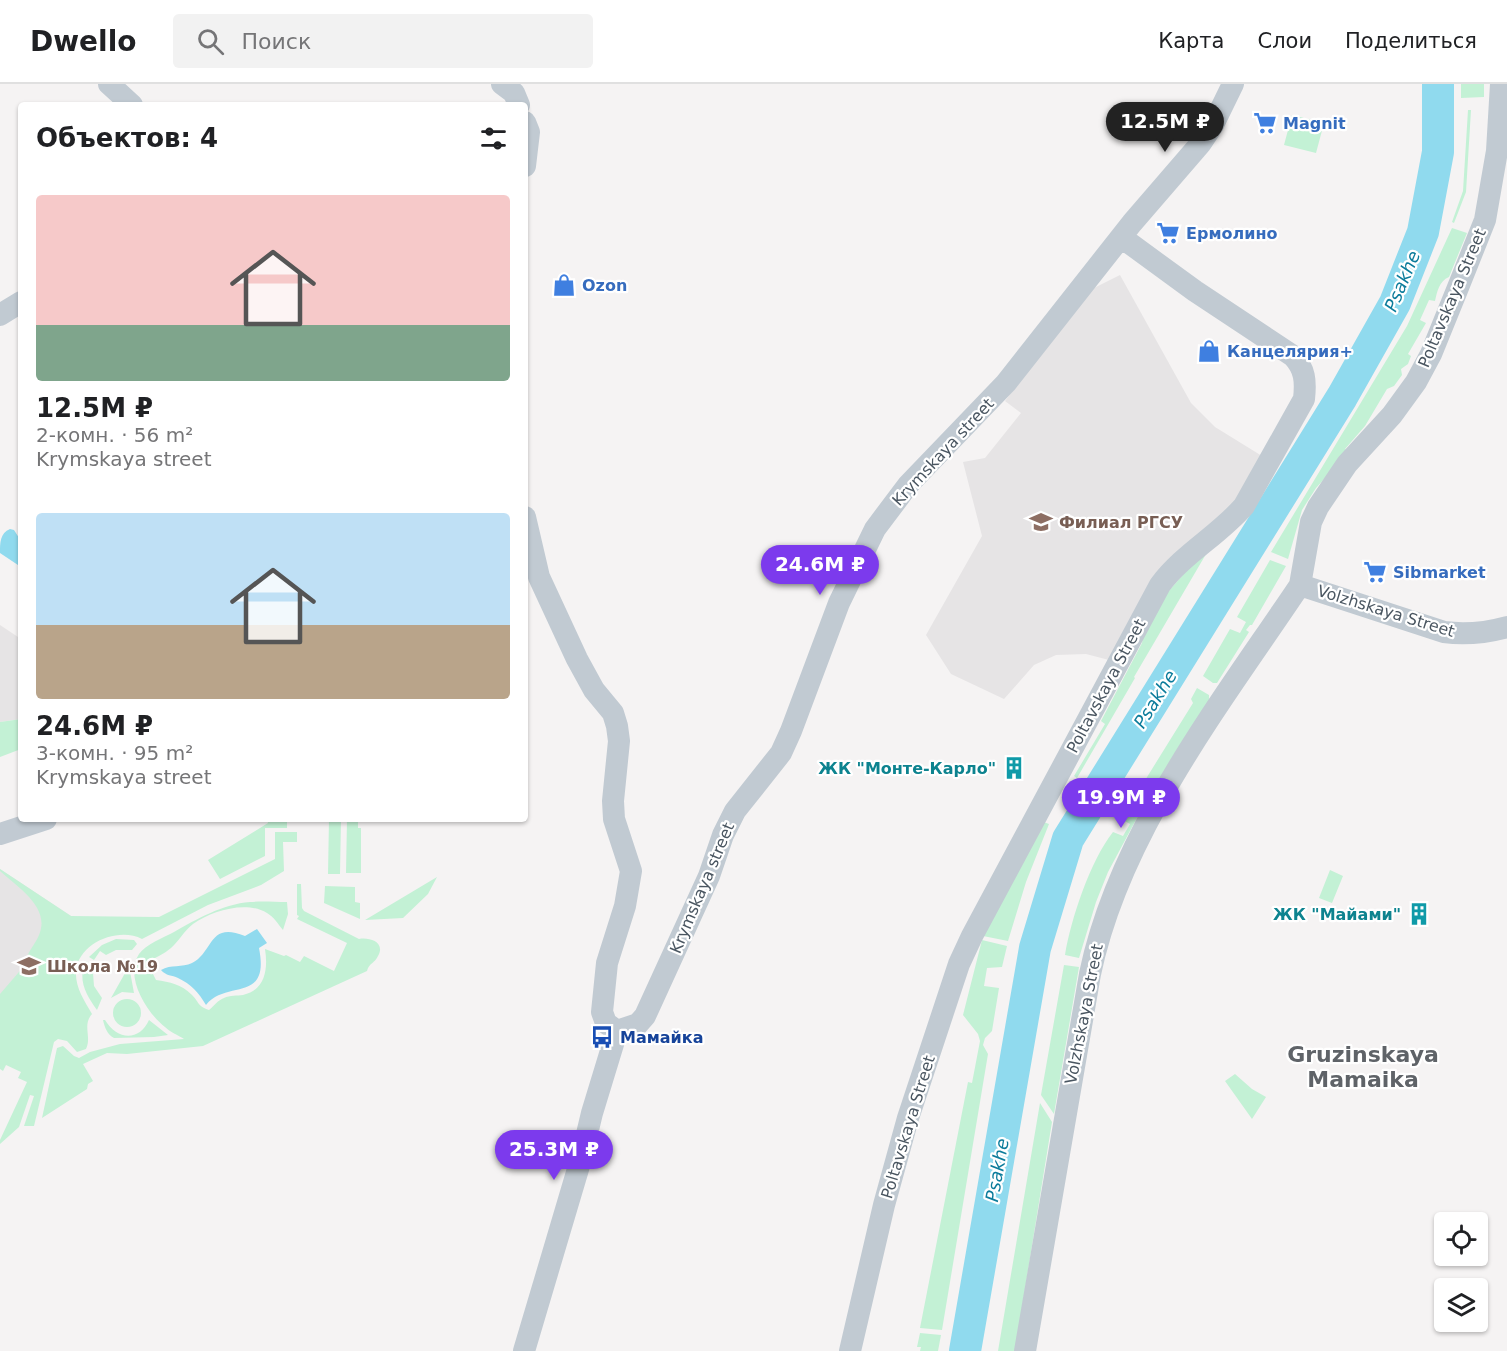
<!DOCTYPE html>
<html lang="ru">
<meta charset="utf-8">
<style>
:root{--surface:#fff;--page:#f2f2f2;--text:#202124;--muted:#757577;--line:#e0e0e0;--accent:#7c3aed}
body{margin:0;font-family:"DejaVu Sans",sans-serif;background:var(--page);color:var(--text);height:100vh;display:flex;flex-direction:column;font-size:22px;white-space:nowrap}
*{box-sizing:border-box;margin:0}
p{font-size:20px;color:var(--muted)}
.icon{flex:none;width:33px;height:33px;fill:none;stroke:currentColor;stroke-width:2;stroke-linecap:round;stroke-linejoin:round}
.map{position:relative;flex:1;overflow:hidden}
.sheet{position:absolute;left:18px;top:18px;width:510px;height:720px;display:flex;flex-direction:column;background:var(--surface);border-radius:6px;box-shadow:0 2px 4px #0004}
.sheet>*{flex:none}
.buttons{position:absolute;left:1434px;top:1128px;display:grid;gap:12px}
.buttons a{display:grid;place-items:center;width:54px;height:54px;border-radius:6px;background:var(--surface);box-shadow:0 2px 4px #0004;font-size:30px}
.price{position:absolute;translate:-50% -51px;padding:0 14px;border-radius:21px;background:var(--accent);color:#fff;font-size:20px;line-height:39px;filter:drop-shadow(0 2px 3px #0008)}
.price::after{content:'';position:absolute;left:50%;top:36px;width:18px;height:14px;margin-left:-9px;background:inherit;clip-path:polygon(0 0,100% 0,50% 100%)}
.price.selected{background:#222;color:#fff}
ul{padding:0;list-style:none}
li{display:grid;align-content:center;gap:12px;height:318px;padding:0 18px}
li span{display:grid;place-items:center;height:186px;border-radius:6px;color:#555}
li>.icon{margin-inline-start:auto}
span .icon{width:108px;height:108px;fill:#fffc;stroke-width:1}
li b{font-size:26px}
h2{display:flex;justify-content:space-between;align-items:center;height:72px;padding:0 18px;font-size:26px}
header{display:flex;align-items:center;gap:36px;box-sizing:border-box;height:84px;padding:0 30px;background:var(--surface);border-bottom:2px solid var(--line)}
header strong{font-size:28px}
nav{display:flex;gap:33px;margin-inline-start:auto;font-size:21px}
.search{width:420px;height:54px;background:var(--page);display:flex;align-items:center;gap:15px;box-sizing:border-box;padding:0 21px;border-radius:6px;color:var(--muted);font-size:22px}
.map>svg:first-child{display:block}
.education{fill:#e6e4e5}
.green{fill:#c3f1d5}
.water{fill:#90daee}
.lines{fill:none;stroke-linecap:round;stroke-linejoin:round}
.river{stroke:#90daee;stroke-width:32}
.minor{stroke:#c1cad2;stroke-width:22}
.labels{text-anchor:middle;dominant-baseline:central;stroke-width:4.5;stroke-linejoin:round;paint-order:stroke}
.shop-label{font-size:16px;font-weight:bold;fill:#366cbe;stroke:#fff;text-anchor:start}
.street-label{font-size:16px;fill:#4a5661;stroke:#fff}
.education-label{font-size:16px;font-weight:bold;fill:#785e54;stroke:#fff;text-anchor:start}
.culture-label{font-size:16px;font-weight:bold;fill:#0d838f;stroke:#fff;text-anchor:end}
.transit-label{font-size:16px;font-weight:bold;fill:#164399;stroke:#fff;text-anchor:start}
.water-label{font-size:18px;font-style:italic;fill:#0c7c9b;stroke:#fff}
.district-label{font-size:22px;font-weight:bold;fill:#5f6368;stroke:#fff}
</style>
<header>
<strong>Dwello</strong>
<div class="search"><svg class="icon" aria-label="search" viewBox="0 0 24 24"><circle cx="10" cy="10" r="6"/><path d="M15 15l6 6"/></svg>Поиск</div>
<nav><a>Карта</a><a>Слои</a><a>Поделиться</a></nav>
</header>
<div class="map">
<svg width="1507" height="1267" viewBox="0 0 1507 1267">
<rect width="100%" height="100%" fill="#f5f3f3"/>
<path class="education" d="M1120,191L1191,319L1215,343L1262,372L1233,424L1109,576L1086,570L1056,571L1034,581L1004,615L951,590L926,551L982,452L963,378L985,374L1021,329L1005,317L1086,208Z
M0,541L21,555V635L0,638Z
M0,785L71,832L0,949Z"/>
<path class="green" d="M1461,0H1484V13L1461,14Z
M1468,26H1471L1466,108L1454,139L1452,138L1463,107Z
M1292,31L1324,39L1316,69L1284,61Z
M1452,144L1467,149L1449,193C1439,197 1437,208 1435,217L1429,216L1420,236L1426,239L1408,270L1411,272L1408,280L1401,285L1402,291L1394,302L1387,305L1365,342L1345,365L1349,367L1316,404L1302,426L1288,475L1271,468L1407,242Z
M1216,453L1134,593L1135,594L1077,694L1074,692L1105,640L1101,637L1142,559L1146,533Z
M1270,476L1286,482L1252,541H1250L1246,546L1249,548L1217,599H1213L1203,592L1230,545L1240,549L1246,538L1237,533Z
M1197,604L1209,611V617L1138,732L1108,788L1096,818L1079,874L1065,871C1071,835 1090,777 1113,748L1123,752L1130,740L1121,735L1193,619L1191,615Z
M21,635V665L0,673V638Z
M267,735H287V744H265V772L220,795L208,776L268,739Z
M329,735H341L340,790H328Z
M347,735H358V744H361V789H346Z
M1038,736L1049,740L1026,798L1008,857L983,852Z
M275,748H297V758H283L284,787L261,801L208,821L142,855C119,843 79,858 76,887C75,903 84,916 92,930C82,941 92,953 86,965L77,968L67,957L58,955L54,958L34,1042H24L34,1012L30,1011L19,1043L0,1060V1056L27,998L18,994L21,988L6,981L3,987L0,985V910L25,881C26,869 35,861 39,851C51,823 17,803 0,787V785L71,832L159,833L275,775Z
M1330,786L1343,792L1332,819L1319,814Z
M437,793L428,810L403,834L365,836Z
M297,800H301L302,824L304,827L359,855C369,853 386,858 378,872C375,879 369,879 367,887L203,962L127,970L107,969L83,980L93,997L88,1000L87,1005L42,1034L57,964L63,962L74,972L79,974L90,968L120,960L184,955C178,951 170,948 165,943C147,929 124,893 139,870C146,860 163,854 174,848C197,835 223,820 250,818C262,817 275,818 287,818L288,830L283,846C278,840 274,833 267,829C246,816 211,827 193,840C184,847 179,857 171,864C164,870 155,874 147,878L156,896C170,898 181,900 192,911C200,919 197,922 209,926C214,922 218,916 224,914C230,911 237,912 243,911C266,906 268,884 265,865L284,872L286,871L300,878L304,872L334,887L347,859L297,835L299,832L297,831Z
M325,802L355,803V818L360,819V835L324,819Z
M116,855L134,856L137,860L132,866H116L106,871L100,867L94,876L89,873L102,861Z
M982,856L1007,862L1002,883L987,884L984,902L999,904L992,947L985,954L983,961L988,970L942,1246L920,1244L968,998L972,999L980,957L978,950L963,931Z
M86,877L90,880L87,885L93,889L94,902L102,914L97,926C86,911 77,895 86,877Z
M1064,881L1079,883L1054,1030L1041,1011Z
M129,882L134,909L122,908L111,914Z
M113 929a14 14 0 1 1 28 0a14 14 0 1 1-28 0Z
M103,936H105C117,956 139,958 149,936L168,951L154,953L114,954C107,950 105,944 103,936Z
M1235,990L1252,1005L1266,1013L1252,1035L1225,997Z
M1040,1019L1052,1038L1015,1267H998Z
M920,1249L941,1251L938,1267H920L921,1263H917Z"/>
<path class="water" d="M10,445L14,446L21,457V483L0,469C0,459 0,449 10,445Z
M257,845L267,859L259,864C270,920 227,895 206,921C199,909 191,900 178,894C172,891 166,892 161,886C171,880 182,884 192,879C214,868 208,837 245,852Z"/>
<g class="lines">
<path class="river" d="M965,1267L1035,864L1068,755L1342,313L1395,219L1423,148L1438,68V0"/>
<path class="minor" d="M109,0L132,21
M502,0L514,9L519,21
M525,38L529,48L525,82
M0,231L21,218
M525,433L539,493L577,575L594,606L613,629L617,642L619,657L613,717L614,735L631,787L625,822L607,879L602,928L606,939L617,947
M1300,501L1311,438L1318,423L1347,380L1392,331L1416,298L1431,270L1457,206L1485,136L1497,67L1501,0
M0,750L46,735
M617,947L638,940L645,932L709,792L723,751L735,727L781,669L791,647L839,519L875,445L908,401L1006,299L1132,139L1201,59L1213,41L1233,0
M524,1267L581,1075L592,1029L617,947
M850,1267L884,1121L908,1034L959,880L972,852L1160,501C1183,470 1219,451 1244,422L1304,315C1306,297 1305,285 1293,272L1195,207L1121,153
M1025,1267L1090,890C1119,749 1221,619 1300,501L1444,548C1466,551 1485,549 1507,543"/>
</g>
<defs>
<g id="supermarket-bare" transform="scale(1.8)"><path d="M-6-5.5h2.5l.6 2H6L4.5 2H-2.5L-4.4-4H-6ZM-1.5 3.2a1.3 1.3 0 1 0 .1 0ZM3 3.2a1.3 1.3 0 1 0 .1 0Z" fill="#3f7fe0" stroke="#fff" stroke-width="2.5" paint-order="stroke"/></g>
<g id="shop-bare" transform="scale(1.8)"><path d="M-5-2.5h2.3a2.7 3.5 0 0 1 5.4 0H5L5.5 6h-11ZM-1.5-2.5h3a1.5 2.3 0 0 0-3 0Z" fill="#3f7fe0" stroke="#fff" stroke-width="2.5" paint-order="stroke"/></g>
<g id="university-bare" transform="scale(1.8)"><path d="M0-5L7-2L0 1L-7-2ZM-4 1L0 2.5L4 1V4Q0 6-4 4Z" fill="#8d6e63" stroke="#fff" stroke-width="2.5" paint-order="stroke"/></g>
<g id="building-bare" transform="scale(1.8)"><path d="M-4-6H4V6H1V3H-1V6H-4ZM-2.5-4.3h1.7v1.8h-1.7ZM.8-4.3h1.7v1.8H.8ZM-2.5-1h1.7V.8h-1.7ZM.8-1h1.7V.8H.8Z" fill="#0f9aa8" stroke="#fff" stroke-width="2.5" paint-order="stroke"/></g>
<g id="school-bare" transform="scale(1.8)"><path d="M0-5L7-2L0 1L-7-2ZM-4 1L0 2.5L4 1V4Q0 6-4 4Z" fill="#8d6e63" stroke="#fff" stroke-width="2.5" paint-order="stroke"/></g>
<g id="bus-bare" transform="scale(1.8)"><path d="M-5-6H5V4H4V6H2V4H-2V6H-4V4H-5ZM-3.5-4V0h7V-4ZM-3.5 1.2v1.5H-2V1.2ZM2 1.2v1.5H3.5V1.2Z" fill="#1a4fb4" stroke="#fff" stroke-width="2.5" paint-order="stroke"/></g>
</defs>
<g fill-rule="evenodd">
<use href="#supermarket-bare" x="1265" y="39"/>
<use href="#supermarket-bare" x="1168" y="149"/>
<use href="#shop-bare" x="564" y="201"/>
<use href="#shop-bare" x="1209" y="267"/>
<use href="#university-bare" x="1041" y="438"/>
<use href="#supermarket-bare" x="1375" y="488"/>
<use href="#building-bare" x="1014" y="684"/>
<use href="#building-bare" x="1419" y="830"/>
<use href="#school-bare" x="29" y="882"/>
<use href="#bus-bare" x="602" y="953"/>
</g>
<g class="labels">
<g class="shop-label">
<text x="1283" y="39">Magnit</text>
<text x="1186" y="149">Ермолино</text>
<text x="582" y="201">Ozon</text>
<text x="1227" y="267">Канцелярия+</text>
<text x="1393" y="488">Sibmarket</text>
</g>
<g class="street-label">
<text transform="translate(1452 214) rotate(-67)">Poltavskaya Street</text>
<text transform="translate(943 368) rotate(-47)">Krymskaya street</text>
<text transform="translate(1386 527) rotate(17)">Volzhskaya Street</text>
<text transform="translate(1106 602) rotate(-62)">Poltavskaya Street</text>
<text transform="translate(702 804) rotate(-67)">Krymskaya street</text>
<text transform="translate(1084 930) rotate(-79)">Volzhskaya Street</text>
<text transform="translate(908 1043) rotate(-73)">Poltavskaya Street</text>
</g>
<g class="education-label">
<text x="1059" y="438">Филиал РГСУ</text>
<text x="47" y="882">Школа №19</text>
</g>
<g class="culture-label">
<text x="996" y="684">ЖК "Монте-Карло"</text>
<text x="1401" y="830">ЖК "Майами"</text>
</g>
<g class="transit-label">
<text x="620" y="953">Мамайка</text>
</g>
<g class="water-label">
<text transform="translate(1402 197) rotate(-67)">Psakhe</text>
<text transform="translate(1155 615) rotate(-58)">Psakhe</text>
<text transform="translate(997 1086) rotate(-80)">Psakhe</text>
</g>
<g class="district-label">
<text x="1363" y="970">Gruzinskaya<tspan x="1363" dy="25">Mamaika</tspan></text>
</g>
</g>
</svg>
<div class="buttons">
<a><svg class="icon" aria-label="locate" viewBox="0 0 24 24"><circle cx="12" cy="12" r="6"/><path d="M12 2v4M12 18v4M2 12h4M18 12h4"/></svg></a>
<a><svg class="icon" aria-label="layers" viewBox="0 0 24 24"><path d="M12 4l9 5-9 5-9-5zM3 14l9 5 9-5"/></svg></a>
</div>
<b class="price selected" style="left:1165px;top:69px">12.5M ₽</b>
<b class="price" style="left:820px;top:512px">24.6M ₽</b>
<b class="price" style="left:1121px;top:745px">19.9M ₽</b>
<b class="price" style="left:554px;top:1097px">25.3M ₽</b>
<section class="sheet">
<h2>Объектов: 4<svg class="icon" aria-label="filters" viewBox="0 0 24 24"><path d="M4 7h16M4 17h16"/><circle cx="9" cy="7" r="2"/><circle cx="15" cy="17" r="2"/></svg></h2>
<ul>
<li><span style="background:linear-gradient(#f6c9c9 70%,#7fa58c 0)"><svg class="icon" aria-label="home" viewBox="0 0 24 24"><path d="M3 11l9-7 9 7M6 9v11h12V9"/></svg></span><div><b>12.5M ₽</b><p>2-комн. · 56 m²</p><p>Krymskaya street</p></div></li>
<li><span style="background:linear-gradient(#bfe0f5 60%,#b9a48a 0)"><svg class="icon" aria-label="home" viewBox="0 0 24 24"><path d="M3 11l9-7 9 7M6 9v11h12V9"/></svg></span><div><b>24.6M ₽</b><p>3-комн. · 95 m²</p><p>Krymskaya street</p></div></li>
</ul>
</section>
</div>
